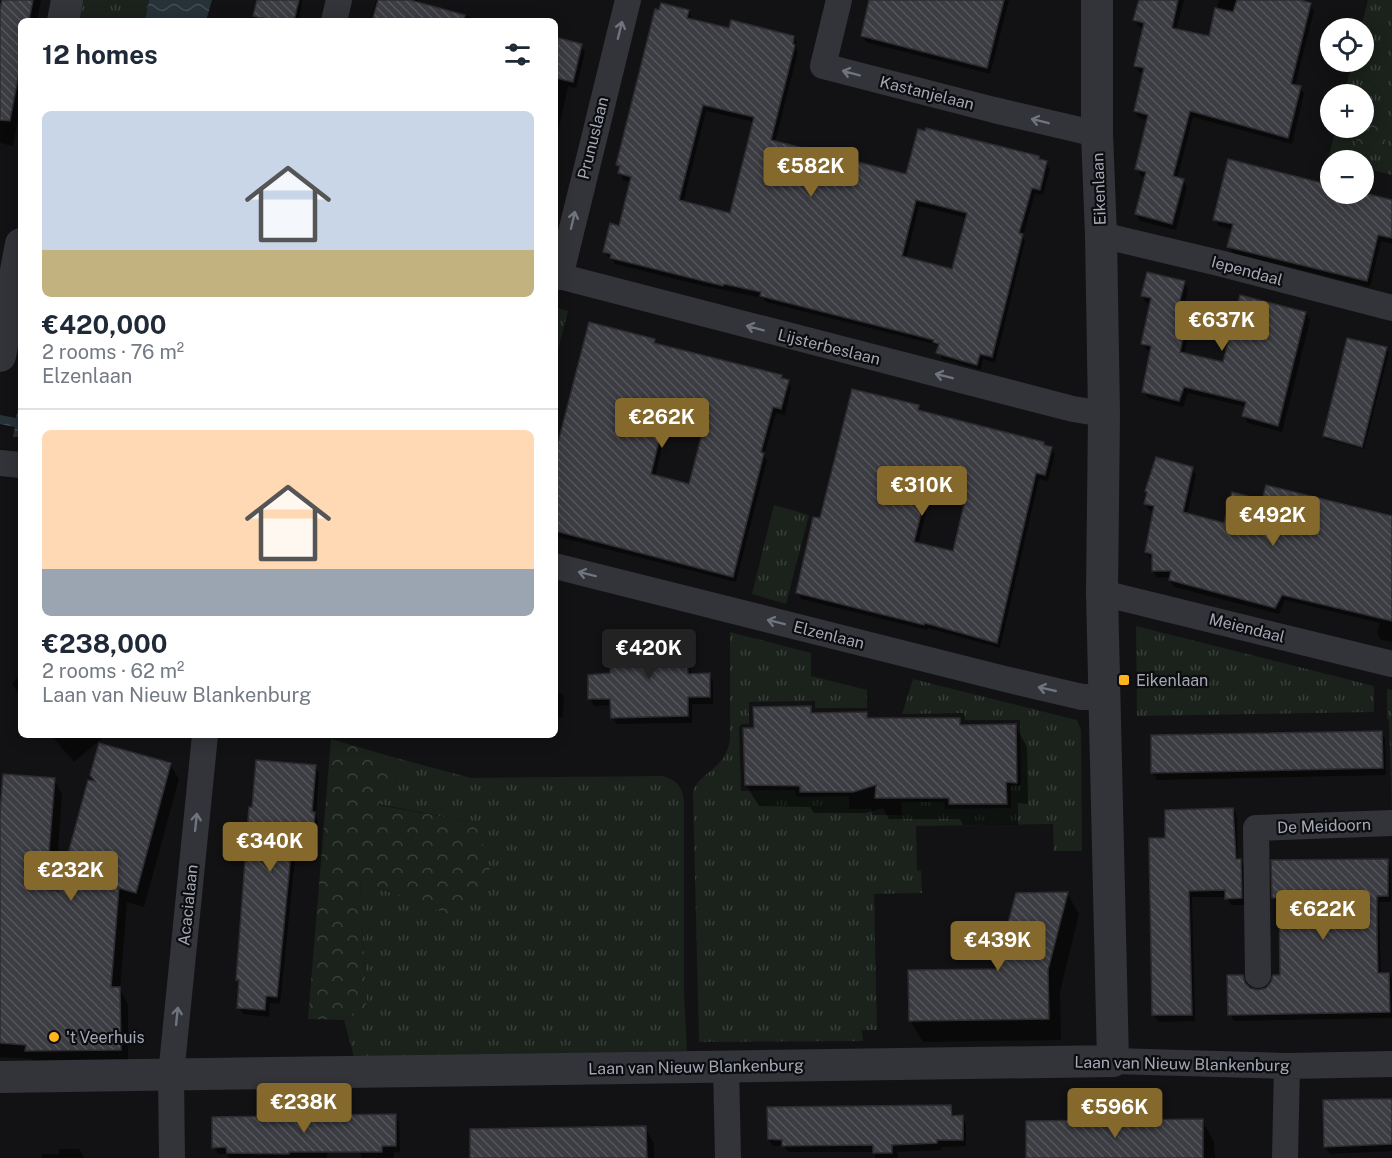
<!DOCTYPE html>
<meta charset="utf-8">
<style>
:root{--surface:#fff;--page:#f6f6f7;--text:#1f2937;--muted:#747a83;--line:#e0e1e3;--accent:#84682c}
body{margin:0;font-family:"Public Sans",sans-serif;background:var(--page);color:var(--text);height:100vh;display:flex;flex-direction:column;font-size:22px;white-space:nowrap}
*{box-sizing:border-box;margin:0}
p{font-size:20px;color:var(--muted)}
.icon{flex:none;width:33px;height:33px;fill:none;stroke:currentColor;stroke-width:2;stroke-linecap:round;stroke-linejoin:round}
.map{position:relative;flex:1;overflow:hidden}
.details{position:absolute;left:18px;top:18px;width:540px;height:720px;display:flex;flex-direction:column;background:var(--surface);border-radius:9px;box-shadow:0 3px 15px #0003}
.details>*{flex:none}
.buttons{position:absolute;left:1320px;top:18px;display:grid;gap:12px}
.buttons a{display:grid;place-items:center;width:54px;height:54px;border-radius:50%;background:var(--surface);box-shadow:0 3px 15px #0003;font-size:30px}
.price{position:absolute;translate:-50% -51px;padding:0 14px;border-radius:6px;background:var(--accent);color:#fff;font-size:20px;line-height:39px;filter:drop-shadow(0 2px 3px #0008)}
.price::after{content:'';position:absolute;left:50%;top:36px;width:18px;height:14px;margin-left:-9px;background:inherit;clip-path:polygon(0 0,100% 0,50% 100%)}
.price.selected{background:#222;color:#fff}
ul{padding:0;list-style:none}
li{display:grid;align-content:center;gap:12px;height:318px;padding:0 24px}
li+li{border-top:2px solid var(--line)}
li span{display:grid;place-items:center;height:186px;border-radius:9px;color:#555}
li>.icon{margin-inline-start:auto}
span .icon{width:108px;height:108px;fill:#fffc;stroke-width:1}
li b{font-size:26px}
h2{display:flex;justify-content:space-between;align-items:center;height:72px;padding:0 24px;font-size:26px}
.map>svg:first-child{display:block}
.grass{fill:url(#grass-tufts)}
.forest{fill:url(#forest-crowns)}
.water{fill:url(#water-waves)}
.shadow{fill:#0007;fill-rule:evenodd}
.building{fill:url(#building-back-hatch);stroke:#2c2c30;stroke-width:1.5;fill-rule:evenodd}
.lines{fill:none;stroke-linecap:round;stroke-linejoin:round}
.minor{stroke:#323439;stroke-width:26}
.tertiary{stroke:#323439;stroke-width:32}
.oneway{stroke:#70747e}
.poi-dot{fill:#ffb41e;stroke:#0d0d0f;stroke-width:2}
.labels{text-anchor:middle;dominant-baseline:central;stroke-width:4.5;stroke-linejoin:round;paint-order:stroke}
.street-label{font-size:16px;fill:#a2a8b6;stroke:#0d0d0f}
.poi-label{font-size:16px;fill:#a2a8b6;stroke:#0d0d0f;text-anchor:start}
</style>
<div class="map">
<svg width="1392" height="1158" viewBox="0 0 1392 1158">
<defs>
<pattern id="grass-tufts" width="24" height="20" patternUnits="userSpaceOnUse" patternTransform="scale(1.5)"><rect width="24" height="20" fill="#1a221b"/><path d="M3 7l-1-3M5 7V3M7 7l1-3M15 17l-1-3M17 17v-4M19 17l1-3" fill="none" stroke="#383f3a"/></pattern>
<pattern id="forest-crowns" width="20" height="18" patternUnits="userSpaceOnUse" patternTransform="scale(1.5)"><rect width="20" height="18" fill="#1a221b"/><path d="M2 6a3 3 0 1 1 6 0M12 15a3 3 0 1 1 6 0" fill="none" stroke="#383f3a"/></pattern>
<pattern id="water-waves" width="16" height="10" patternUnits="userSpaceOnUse" patternTransform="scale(1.5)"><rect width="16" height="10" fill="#273138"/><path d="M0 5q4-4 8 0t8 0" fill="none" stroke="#434c53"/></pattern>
<pattern id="building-back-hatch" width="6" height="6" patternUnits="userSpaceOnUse" patternTransform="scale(1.5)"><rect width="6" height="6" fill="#3c3d42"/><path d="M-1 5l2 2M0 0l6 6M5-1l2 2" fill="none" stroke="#55565b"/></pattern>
</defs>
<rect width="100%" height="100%" fill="#121214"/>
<path class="grass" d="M83,0H149L145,21H79Z
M1368,0H1392V175L1364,168V160L1328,159L1336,128H1364V94H1344L1352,62H1364V28H1361Z
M555,307L568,311L555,361Z
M774,505L809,515L786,604L752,594Z
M1136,626L1374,686V712L1137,716Z
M730,632L811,653V676L867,690V708H815V701L749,702V724H742L739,727L741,791L795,790L796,797L849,796V809H872V815H902L901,802H944L945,809L1011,808V786L1021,785L1020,720H965L964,713L902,714L913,679L1077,720L1081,730L1082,851H1054L1053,824L916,826L917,870L921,871L922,893L874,894L877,1030H862L863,1041L699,1042L693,793C697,777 709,775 719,763C725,757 728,749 730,741Z
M1387,689L1392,690V816L1389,720L1387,719Z
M389,756L471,778L663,776C678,781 683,787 684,803V993L687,1051L354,1057L344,1020L355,1012L367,1011L360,881L448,914L476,823L378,804L397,778Z"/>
<path class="forest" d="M1364,121L1389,127L1382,152L1356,146L1361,128H1364Z
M331,739L389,756L397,778L378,805L477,823L494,885L448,914L360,881L367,1012H355L344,1020L308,1019Z"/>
<path class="water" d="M149,0H212L206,21H145Z
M19,405L21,406V437H13L15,427L0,424V415L16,418Z"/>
<path class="shadow" d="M0,0H41L37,21H21V102L13,146L0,143Z
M259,0H302L299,21H258L255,16Z
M376,0H418V4L486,21H370Z
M871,0H1009L990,74L866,42L862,36Z
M1140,0H1184L1176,30L1210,38L1219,0H1294L1310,4L1314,11L1295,86L1300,87L1304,94L1292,144L1193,117L1177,179L1183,180L1187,187L1176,230L1140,221L1136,214L1146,177L1141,176L1137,169L1148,120L1139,118L1135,111L1144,74L1139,72L1135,65L1144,29L1139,27L1135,20Z
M688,11L692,17L691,20L730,30L794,37L797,44L796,49L798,52L775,142L907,176L1038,157L1040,161L1046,163L1050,169L1043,195L1035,193L1023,237L1025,241L995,363L983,359L981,370L942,359L937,345L766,302L763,298L704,286L615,264L613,260L608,258L605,252L620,227L631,182L623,180L618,164ZM706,111L754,122L731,215L683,203ZM919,206L967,218L953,271L906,259Z
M555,39L581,46L585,52L576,88L568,86L555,146Z
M1230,161L1330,186V194H1361L1392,201V244L1381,241L1370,287L1233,253L1229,247L1233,230L1219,226L1215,220Z
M1184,282L1188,289L1184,307L1189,308L1193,315L1184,354L1224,364L1306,313L1310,320L1282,432L1248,423L1244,416L1246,407L1188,393L1183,407L1148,398L1144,391L1151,352L1147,350L1143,343L1151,304L1146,303L1142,296Z
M1348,339L1387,349L1389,352L1364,449L1326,439L1324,436Z
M654,341L656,345L781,377L783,380L788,382L791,388L785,415L776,413L764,456L767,460L736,582L555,536V452L557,453ZM667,426L703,435L690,486L655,477Z
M918,407L921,412L1043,443L1046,447L1051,448L1055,454L1048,481L1039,479L1000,648L928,628L927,630L801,599L797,592L821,520ZM931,492L967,501L954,553L918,544Z
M1192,468L1196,475L1187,514L1225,525L1263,502L1392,518V642L1381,640L1377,633L1380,623L1285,600L1279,614L1174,587L1170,580L1171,577L1157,578L1153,571V559L1150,558L1146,552L1154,511L1149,510L1146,504Z
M679,640L683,647V654H687L691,661V675L709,674L713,681V704H692V723L617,724L612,717V705L594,706L590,699L612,675Z
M21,675V698L12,683Z
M555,693H562L564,696L563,717H555Z
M810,708L814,714L866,713L869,719H959L963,726L1015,725L1027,747L1028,804L1018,803V825H963L960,819H889L883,808L866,813H814L810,807L759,806L746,785L755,730Z
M1381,732L1385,739L1386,775L1157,780L1153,773Z
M51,735H106L74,762Z
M170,764L179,779L144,907L127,902L120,990L128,1004V1064L35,1066L32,1059L0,1057V831L54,779L62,794L55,892L59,893L96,783L91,775Z
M315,766L319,773L316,817L318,821L316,841L297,840L280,1004L270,1003L269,1017L243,1014L239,1007L240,985L238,980Z
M1233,809L1237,816L1238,860H1241L1245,867V905H1231L1227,897H1192L1195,1021L1158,1022L1154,1015L1167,839Z
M1387,860L1390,867L1391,902H1379L1380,945L1381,974H1389L1392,980V1018L1234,1021L1230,1014L1242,976L1247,987L1258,991L1267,989L1282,976L1281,904H1277L1273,897Z
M1067,893L1079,914L1060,992L1061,1040L923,1042L910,1020L997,971Z
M1392,1101V1151L1330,1154L1325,1147Z
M950,1106L955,1117H962L966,1124V1146L941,1147V1150L897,1152L898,1158H875V1152H788L784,1146H773L769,1139Z
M360,1115H395L399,1122L400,1152H394V1158H361Z
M1202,1120L1214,1142L1215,1158H1027Z
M328,1123L327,1158H228V1154H218L214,1147Z
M645,1128L654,1143V1158H472Z
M59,1149H79L84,1158H42V1154H59Z"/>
<path class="building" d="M2,0H33L29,21H21V62L10,121L0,120V9Z
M257,0H299L294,21H273L253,16Z
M378,0H410L465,15L464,21H372Z
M869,0H1004L987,68L861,36Z
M1139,0H1178L1172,28L1209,36L1215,8L1233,12L1237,0H1300L1311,3L1291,84L1301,86L1288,138L1190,111L1173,176L1184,179L1172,224L1135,214L1146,172L1135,169L1148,115L1134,111L1144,68L1134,66L1144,23L1133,20Z
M661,3L689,10L687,18L729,28L731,20L794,36L793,44L795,45L771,140L906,174L918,129L925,131L926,128L1039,156V159L1047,161L1040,190L1032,188L1019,233L1023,234L992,357L980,354L977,365L956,359L936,353L939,344L933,342L934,340L760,296L761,292L724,284L723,286L610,258L611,254L603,252L610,223L619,226L631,177L618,173L620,166L616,165L655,9L659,10ZM703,105L754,117L730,213L679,200ZM916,200L967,213L952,269L902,256Z
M555,37L582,44L573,82L555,78Z
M1228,159L1330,185V194L1364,193L1392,200V238L1378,235L1367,281L1227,247L1233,224L1213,220Z
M1147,272L1185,281L1179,304L1190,307L1180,352L1223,362L1240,295L1306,312L1278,426L1242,416L1246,402L1184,387L1179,401L1142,392L1151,346L1141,344L1151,298L1141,296Z
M589,322L655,339L654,343L782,375L781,378L789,380L781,409L773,407L761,452L764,453L733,577L555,531V454ZM664,420L703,430L689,484L651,474Z
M1347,338L1387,347L1362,447L1323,436Z
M852,389L919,405L918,410L1044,442V445L1052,447L1045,475L1036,473L997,643L925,623L924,625L796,593L813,517L820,518ZM928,486L966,496L953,551L914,542Z
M1156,457L1193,467L1183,512L1224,523L1232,492L1262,500L1266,485L1392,516V621L1282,595L1275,608L1169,580L1171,571H1152V554L1145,552L1154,506L1144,504L1147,492L1145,491Z
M680,639V652H687L688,674L710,673V697H688V716L611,718L610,699H588V675L610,673V654L617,653V640Z
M811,706V713L867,712V718H960V725L1016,724L1017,783L1006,782L1007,804H949V798H875L876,785L853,792H800V786L745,785L743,728H754L753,707Z
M1382,731L1383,768L1151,773V735Z
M99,743L171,763L136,893L119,888L111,987H120L121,1050L25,1051L26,1045L0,1043V813L3,774L55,778L46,889L58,891L88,780L95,781L90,775Z
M256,760L316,765L312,812H315L313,835L293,833L277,997L266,996L265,1010L237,1008L239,980H236L249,807H252Z
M1233,808L1236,859H1241L1242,898L1225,899V890L1189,891L1192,1015H1152L1149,838H1165V810Z
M1388,859V896H1377V937L1378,973H1389L1390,1012L1228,1015L1227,975H1243L1245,983L1250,988L1258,990L1266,988L1271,982L1273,975H1280L1279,898H1272L1271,860Z
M1068,892L1048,970L1049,1019L909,1021L908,970L996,969L1016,893Z
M1365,1099H1392V1144L1324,1147L1323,1100Z
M951,1105L952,1116L963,1115V1140H937V1143L892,1145V1153H873V1145L782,1146V1140L768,1139L767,1107Z
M396,1114V1146H382V1152H289V1154L227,1153L226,1147L212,1148V1117Z
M1203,1119V1158H1026V1121Z
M646,1126L647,1158H470V1129Z"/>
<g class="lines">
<path class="minor" d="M839,0L823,66L994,110L1097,134
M334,21L339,0
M1101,235L1219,263L1392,308
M555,275L1073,409L1104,414
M560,277L628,0
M0,463L21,465
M555,566L1005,679L1082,697H1105
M1102,593L1392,664
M1258,975L1256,828L1392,823
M1113,1061L1287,1066L1392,1064
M726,1066L728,1158
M172,1158L171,1075L205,735
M1285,1158L1287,1066"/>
<path class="tertiary" d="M63,21L67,0
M0,356L21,244
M0,1077L1113,1061L1102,593L1104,414L1101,235L1097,134V0"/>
</g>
<defs><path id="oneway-shaft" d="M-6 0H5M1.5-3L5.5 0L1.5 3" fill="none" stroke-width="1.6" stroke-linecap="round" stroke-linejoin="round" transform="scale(1.5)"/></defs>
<g class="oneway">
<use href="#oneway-shaft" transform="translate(620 30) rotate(-76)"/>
<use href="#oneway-shaft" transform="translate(851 73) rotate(-165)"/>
<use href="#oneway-shaft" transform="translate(1040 121) rotate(-166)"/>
<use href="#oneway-shaft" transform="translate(573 220) rotate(-77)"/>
<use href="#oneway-shaft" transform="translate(755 328) rotate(-165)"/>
<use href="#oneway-shaft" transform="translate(944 376) rotate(-166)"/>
<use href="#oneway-shaft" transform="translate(587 574) rotate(-166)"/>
<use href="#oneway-shaft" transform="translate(776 622) rotate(-166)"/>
<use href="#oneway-shaft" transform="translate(1047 689) rotate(-167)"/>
<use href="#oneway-shaft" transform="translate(196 822) rotate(-84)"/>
<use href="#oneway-shaft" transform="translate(177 1016) rotate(-84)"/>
</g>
<g class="poi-dot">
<rect x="1118" y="674" width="12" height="12" rx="3"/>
<circle cx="54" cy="1037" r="6"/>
</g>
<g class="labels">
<g class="street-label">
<text transform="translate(927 93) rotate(14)">Kastanjelaan</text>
<text transform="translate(593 138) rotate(-76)">Prunuslaan</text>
<text transform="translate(1099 189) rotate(-92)">Eikenlaan</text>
<text transform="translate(1247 271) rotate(15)">Iependaal</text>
<text transform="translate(829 347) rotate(14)">Lijsterbeslaan</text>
<text transform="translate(1247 628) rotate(14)">Meiendaal</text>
<text transform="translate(829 635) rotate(14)">Elzenlaan</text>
<text transform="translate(1324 826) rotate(-2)">De Meidoorn</text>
<text transform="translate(188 905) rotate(-84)">Acacialaan</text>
<text transform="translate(1182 1064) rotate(1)">Laan van Nieuw Blankenburg</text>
<text transform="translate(696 1067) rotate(-1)">Laan van Nieuw Blankenburg</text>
</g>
<g class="poi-label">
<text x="1136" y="680">Eikenlaan</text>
<text x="66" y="1037">'t Veerhuis</text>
</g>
</g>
</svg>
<div class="buttons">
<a><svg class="icon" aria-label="locate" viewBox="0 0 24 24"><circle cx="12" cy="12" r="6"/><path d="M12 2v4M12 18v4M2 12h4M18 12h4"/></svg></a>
<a>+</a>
<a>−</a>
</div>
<b class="price" style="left:811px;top:198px">€582K</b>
<b class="price" style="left:1222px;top:352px">€637K</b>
<b class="price" style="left:662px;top:449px">€262K</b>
<b class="price" style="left:922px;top:517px">€310K</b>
<b class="price" style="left:1273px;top:547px">€492K</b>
<b class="price selected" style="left:649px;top:680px">€420K</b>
<b class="price" style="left:270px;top:873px">€340K</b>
<b class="price" style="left:71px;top:902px">€232K</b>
<b class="price" style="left:1323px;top:941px">€622K</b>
<b class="price" style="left:998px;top:972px">€439K</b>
<b class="price" style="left:304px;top:1134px">€238K</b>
<b class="price" style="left:1115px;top:1139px">€596K</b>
<section class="details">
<h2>12 homes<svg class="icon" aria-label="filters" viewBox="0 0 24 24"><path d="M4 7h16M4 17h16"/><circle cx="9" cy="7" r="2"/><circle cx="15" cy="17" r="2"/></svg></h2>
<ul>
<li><span style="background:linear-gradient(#c9d6e8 75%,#c2b280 0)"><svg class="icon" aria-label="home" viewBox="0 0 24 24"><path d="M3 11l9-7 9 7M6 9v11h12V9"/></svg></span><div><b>€420,000</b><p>2 rooms · 76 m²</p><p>Elzenlaan</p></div></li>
<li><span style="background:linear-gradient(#ffd9b3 75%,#9aa5b1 0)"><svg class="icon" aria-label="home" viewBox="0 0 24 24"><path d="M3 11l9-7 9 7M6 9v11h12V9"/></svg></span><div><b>€238,000</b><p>2 rooms · 62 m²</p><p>Laan van Nieuw Blankenburg</p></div></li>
</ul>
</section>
</div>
